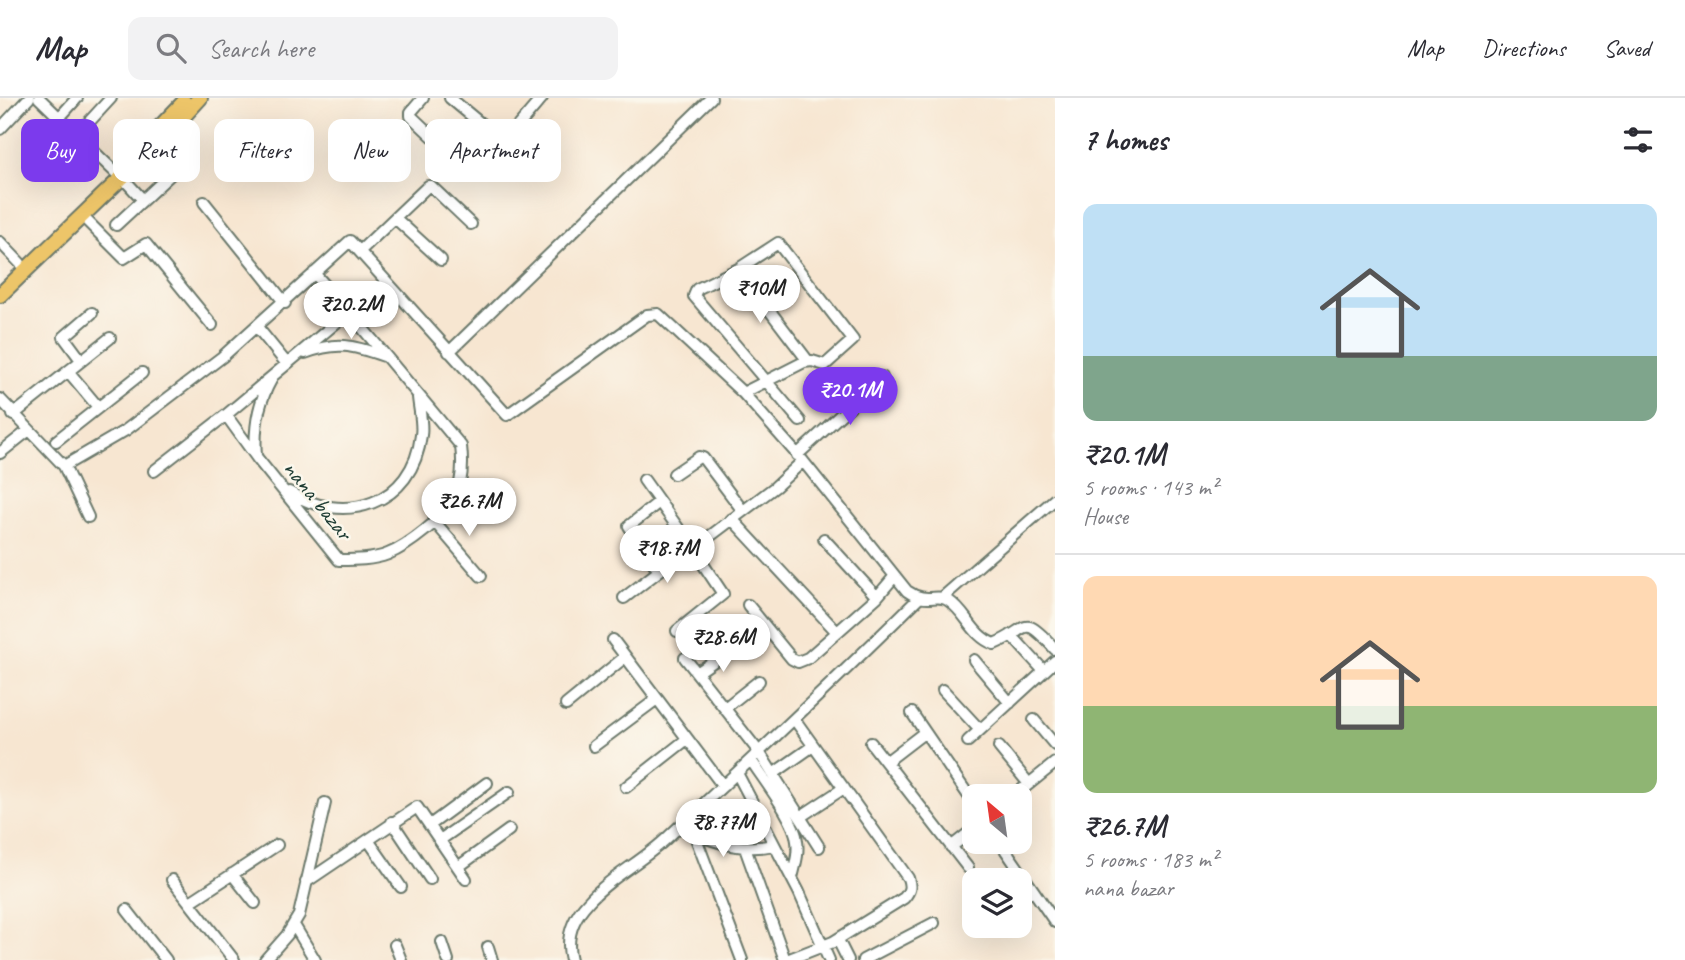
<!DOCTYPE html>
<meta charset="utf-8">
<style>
:root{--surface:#fff;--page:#f2f2f3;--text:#2b2b33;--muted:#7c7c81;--line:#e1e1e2;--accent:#7c3aed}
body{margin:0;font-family:Caveat,sans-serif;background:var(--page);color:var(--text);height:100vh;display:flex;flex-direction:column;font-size:26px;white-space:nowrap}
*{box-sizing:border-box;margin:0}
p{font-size:23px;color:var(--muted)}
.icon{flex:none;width:38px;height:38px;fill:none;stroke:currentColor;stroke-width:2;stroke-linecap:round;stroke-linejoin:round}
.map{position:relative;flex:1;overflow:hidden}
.details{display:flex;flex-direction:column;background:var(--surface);width:630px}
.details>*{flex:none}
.hud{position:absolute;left:21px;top:21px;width:665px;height:63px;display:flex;gap:14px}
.needle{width:46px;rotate:331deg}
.tools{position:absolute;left:962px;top:686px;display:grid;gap:14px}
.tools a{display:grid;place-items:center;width:70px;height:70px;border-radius:14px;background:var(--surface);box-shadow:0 7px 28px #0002;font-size:35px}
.price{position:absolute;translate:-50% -60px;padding:0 16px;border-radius:24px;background:#fff;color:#222;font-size:23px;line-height:46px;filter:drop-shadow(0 2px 4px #0008)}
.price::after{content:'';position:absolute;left:50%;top:42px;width:21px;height:16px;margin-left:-10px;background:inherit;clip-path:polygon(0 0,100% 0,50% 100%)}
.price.current{background:var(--accent);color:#fff}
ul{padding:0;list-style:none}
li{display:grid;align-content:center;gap:14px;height:371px;padding:0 28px}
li+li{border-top:2px solid var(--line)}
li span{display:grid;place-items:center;height:217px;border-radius:14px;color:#555}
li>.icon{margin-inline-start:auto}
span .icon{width:126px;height:126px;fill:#fffc;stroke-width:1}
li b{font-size:30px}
h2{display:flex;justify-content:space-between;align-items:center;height:84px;padding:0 28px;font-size:30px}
.pill{padding:0 24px;border-radius:14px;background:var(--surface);box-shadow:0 7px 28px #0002;font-size:24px;line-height:63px}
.pill.current{background:var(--accent);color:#fff}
header{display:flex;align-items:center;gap:42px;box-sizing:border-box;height:98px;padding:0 35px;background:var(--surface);border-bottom:2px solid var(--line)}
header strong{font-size:33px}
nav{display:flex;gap:38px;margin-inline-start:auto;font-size:24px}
.search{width:490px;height:63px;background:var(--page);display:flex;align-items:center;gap:18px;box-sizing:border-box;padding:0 24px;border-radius:14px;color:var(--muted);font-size:26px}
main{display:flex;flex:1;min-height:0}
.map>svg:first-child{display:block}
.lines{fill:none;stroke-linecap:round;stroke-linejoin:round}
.minor-casing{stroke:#6b786b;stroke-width:14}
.major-casing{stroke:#6b786b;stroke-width:18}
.minor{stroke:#fff;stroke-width:10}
.major{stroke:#edc569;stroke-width:14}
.labels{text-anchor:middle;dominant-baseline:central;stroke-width:5;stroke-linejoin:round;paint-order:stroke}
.street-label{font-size:24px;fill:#1f3d34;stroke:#fbf7ec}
</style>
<header>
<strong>Map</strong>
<div class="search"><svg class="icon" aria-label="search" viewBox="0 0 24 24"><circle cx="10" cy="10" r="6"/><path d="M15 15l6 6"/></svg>Search here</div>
<nav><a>Map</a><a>Directions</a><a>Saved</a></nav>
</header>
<main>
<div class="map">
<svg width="1055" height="862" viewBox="0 0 1055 862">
<rect width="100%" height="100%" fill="#fbf7ec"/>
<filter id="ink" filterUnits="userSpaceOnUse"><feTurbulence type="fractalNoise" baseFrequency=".0143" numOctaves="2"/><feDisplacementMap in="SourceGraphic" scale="14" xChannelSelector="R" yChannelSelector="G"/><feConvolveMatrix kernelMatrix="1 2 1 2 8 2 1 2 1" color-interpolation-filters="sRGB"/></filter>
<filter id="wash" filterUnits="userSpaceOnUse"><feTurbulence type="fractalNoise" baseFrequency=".00686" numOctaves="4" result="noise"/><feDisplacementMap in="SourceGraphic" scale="28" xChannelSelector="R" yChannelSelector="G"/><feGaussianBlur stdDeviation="1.57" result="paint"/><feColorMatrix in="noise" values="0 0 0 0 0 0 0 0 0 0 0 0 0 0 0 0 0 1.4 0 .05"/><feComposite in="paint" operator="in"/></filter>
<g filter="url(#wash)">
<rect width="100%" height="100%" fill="#f7e6d1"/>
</g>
<g filter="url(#ink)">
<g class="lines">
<g class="minor-casing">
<path id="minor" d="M39,0L116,75
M423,0L411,14V18L449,54
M450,0L503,44
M59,20L77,0
M0,31L29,0
M77,37L111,0
M144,59L166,80
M475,78L542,0
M122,79L143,102
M204,104L285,205
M81,117L124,160L146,146L212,227
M395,120L441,162
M116,127L185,63
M0,144L20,165
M360,153L428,88H431L471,126
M738,171L808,263
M314,175L349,214
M257,229L287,266
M449,254L711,0
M305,255C337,243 352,247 384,258
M81,262L64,239L92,215
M68,273L98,309
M743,295L804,264L812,263L825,267L853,242L778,145L738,171L697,191L694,198L800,323
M0,301L64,368L126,332L222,259L350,143L507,317L647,217L658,216L743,295L803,363L907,493C927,507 937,494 949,503C967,515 972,538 994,546C1031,531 1021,514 1055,551
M13,317L110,240
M56,343L142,275
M0,355L29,332
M797,357L882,279
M256,358C254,332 258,305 271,282
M64,368L88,419
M154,373L226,317L349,214L461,348C463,365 463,385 454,401C444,420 408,448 388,456C373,462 355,462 339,462L257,360L226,317
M674,376L699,359L703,360L743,413
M644,382L693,451L775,389L803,363
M289,394C344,428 413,407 421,337C423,326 419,311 418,299
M659,404L629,428L659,473
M732,421L837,534
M434,423L481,478
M824,441L877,499
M943,499L1055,401
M624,500L690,449
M748,507L792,561L798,564L808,560L877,499L894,479
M677,533L723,496L693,451
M1011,537L1044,573
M613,542L723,688
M685,560L759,654L819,749
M974,562L1010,605
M697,575L731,551
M943,592L980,632
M566,607L625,559
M725,610L759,583
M912,615L975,707
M795,622L908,780C911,789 910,793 904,800L833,844
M1034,622L1055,647
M968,643L1055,563
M871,645L968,770
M594,648L657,601
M999,649L1029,686
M751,662C763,681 795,721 797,743C799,756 795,767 792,780
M886,664L925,634
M737,675L799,794L829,862
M773,676L813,648
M626,689L687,641
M1014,698L1055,665
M800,719L844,690
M392,724L430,781
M430,727L487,685
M692,734C719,746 745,753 774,747
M694,735L742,862
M368,742L401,789
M440,742L509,694
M1000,744L1055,824
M951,749L975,730
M745,750L785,862
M458,769L509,732
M232,776L255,805
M172,782L234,862
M306,784L417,709L466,781
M1020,799L1033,792
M190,804L277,747
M127,812L166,862
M294,827L315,862
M442,844L448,862
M395,847L401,862
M488,849L492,862
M265,862L287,837L299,817L325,705
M571,862C565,839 573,820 588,804C610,779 643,763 667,740C752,661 836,582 918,501
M787,862L833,844H839L848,862
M863,862L934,825"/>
</g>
<g class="major-casing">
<path id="major" d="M142,48L184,4
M0,197L168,35L200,0"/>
</g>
<use href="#minor" class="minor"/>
<use href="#major" class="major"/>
</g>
</g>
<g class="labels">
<g class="street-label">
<text transform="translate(318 402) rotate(51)">nana bazar</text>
</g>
</g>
</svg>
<div class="tools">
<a><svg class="needle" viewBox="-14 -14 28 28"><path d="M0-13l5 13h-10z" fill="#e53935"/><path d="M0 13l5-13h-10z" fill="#7c7c81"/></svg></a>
<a><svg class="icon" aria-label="layers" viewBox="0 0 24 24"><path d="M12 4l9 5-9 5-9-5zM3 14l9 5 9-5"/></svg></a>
</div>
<b class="price" style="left:760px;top:227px">₹10M</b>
<b class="price" style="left:351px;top:243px">₹20.2M</b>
<b class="price current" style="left:850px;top:329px">₹20.1M</b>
<b class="price" style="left:469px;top:440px">₹26.7M</b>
<b class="price" style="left:667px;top:487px">₹18.7M</b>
<b class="price" style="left:723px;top:576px">₹28.6M</b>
<b class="price" style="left:723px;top:761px">₹8.77M</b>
<div class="hud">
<a class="pill current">Buy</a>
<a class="pill">Rent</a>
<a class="pill">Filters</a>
<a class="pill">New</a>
<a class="pill">Apartment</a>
</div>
</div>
<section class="details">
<h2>7 homes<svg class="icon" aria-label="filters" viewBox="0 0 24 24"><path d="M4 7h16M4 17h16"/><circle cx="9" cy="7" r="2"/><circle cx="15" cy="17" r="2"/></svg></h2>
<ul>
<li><span style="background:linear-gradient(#bfe0f5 70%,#7fa58c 0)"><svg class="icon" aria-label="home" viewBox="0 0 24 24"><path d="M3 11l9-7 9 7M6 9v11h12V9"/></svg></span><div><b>₹20.1M</b><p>5 rooms · 143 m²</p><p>House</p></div></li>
<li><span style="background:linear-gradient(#ffd9b3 60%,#8fb573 0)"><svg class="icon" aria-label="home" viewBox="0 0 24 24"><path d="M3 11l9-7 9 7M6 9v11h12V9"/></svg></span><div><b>₹26.7M</b><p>5 rooms · 183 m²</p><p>nana bazar</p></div></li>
</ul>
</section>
</main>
